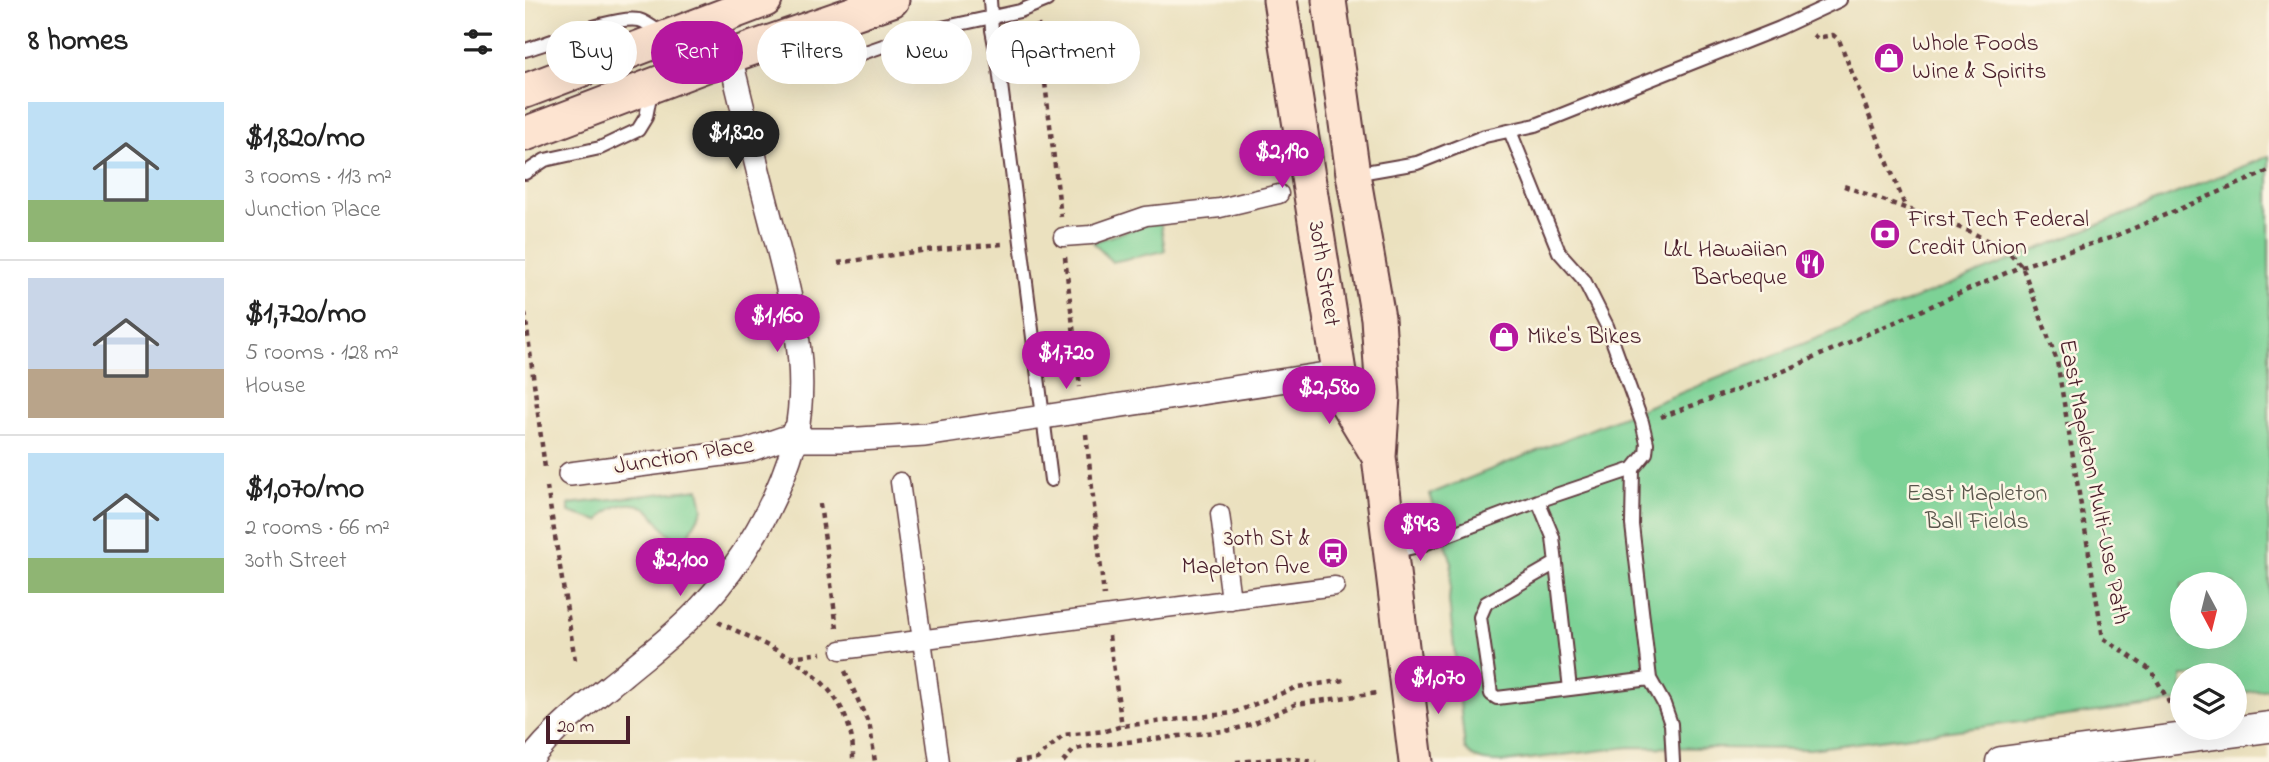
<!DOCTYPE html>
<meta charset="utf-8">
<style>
:root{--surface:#fff;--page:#f6f6f6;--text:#222;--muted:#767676;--line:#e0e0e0;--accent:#b5179e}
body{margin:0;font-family:"Indie Flower",sans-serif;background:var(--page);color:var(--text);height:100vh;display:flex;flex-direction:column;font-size:26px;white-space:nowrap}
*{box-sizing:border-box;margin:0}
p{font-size:23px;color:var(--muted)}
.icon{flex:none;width:38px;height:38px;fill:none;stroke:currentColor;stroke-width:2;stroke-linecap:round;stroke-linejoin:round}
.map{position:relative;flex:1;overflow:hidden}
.panel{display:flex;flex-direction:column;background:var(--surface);width:525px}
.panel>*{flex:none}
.guide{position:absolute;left:21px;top:21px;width:665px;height:63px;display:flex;gap:14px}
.needle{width:46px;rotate:173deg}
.controls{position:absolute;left:1645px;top:572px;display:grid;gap:14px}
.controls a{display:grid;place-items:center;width:77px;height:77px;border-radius:50%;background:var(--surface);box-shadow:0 7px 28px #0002;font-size:35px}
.scale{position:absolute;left:21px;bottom:18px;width:84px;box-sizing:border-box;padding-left:7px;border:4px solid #4a1f2b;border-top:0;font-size:19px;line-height:24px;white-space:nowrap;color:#4a1f2b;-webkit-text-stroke:5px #fcf5e5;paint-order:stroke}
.price{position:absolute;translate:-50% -60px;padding:0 16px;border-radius:24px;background:var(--accent);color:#fff;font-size:23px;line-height:46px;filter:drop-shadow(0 2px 4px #0008)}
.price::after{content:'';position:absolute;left:50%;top:42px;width:21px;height:16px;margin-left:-10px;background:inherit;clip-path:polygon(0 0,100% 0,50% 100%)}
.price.active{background:#222;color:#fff}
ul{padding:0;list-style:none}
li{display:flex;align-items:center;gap:21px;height:175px;padding:0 28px}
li+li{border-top:2px solid var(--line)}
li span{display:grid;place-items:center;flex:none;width:196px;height:140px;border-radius:0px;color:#555}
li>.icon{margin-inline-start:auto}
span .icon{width:84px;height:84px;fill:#fffc;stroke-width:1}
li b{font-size:30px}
h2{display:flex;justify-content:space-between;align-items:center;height:84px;padding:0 28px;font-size:30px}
.chip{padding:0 24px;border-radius:32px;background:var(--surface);box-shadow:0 7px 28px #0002;font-size:24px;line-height:63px}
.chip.active{background:var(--accent);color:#fff}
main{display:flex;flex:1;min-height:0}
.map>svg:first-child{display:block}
.green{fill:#7dd296;stroke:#647860;stroke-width:2;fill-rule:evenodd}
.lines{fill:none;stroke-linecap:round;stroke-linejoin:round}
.service-casing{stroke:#623c41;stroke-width:16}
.pedestrian-casing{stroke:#623c41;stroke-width:21}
.minor-casing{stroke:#623c41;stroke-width:26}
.tertiary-casing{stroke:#623c41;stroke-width:33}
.secondary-casing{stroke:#623c41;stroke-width:37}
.path{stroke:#623c41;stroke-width:4.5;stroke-dasharray:5 5;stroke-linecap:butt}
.service{stroke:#fff;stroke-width:12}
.pedestrian{stroke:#fff;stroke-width:18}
.minor{stroke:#fff;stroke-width:23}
.tertiary{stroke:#fff;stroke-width:30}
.secondary{stroke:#fde4d1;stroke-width:33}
.labels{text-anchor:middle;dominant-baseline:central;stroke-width:5;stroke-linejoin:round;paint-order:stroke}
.poi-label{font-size:24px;fill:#4a1f2b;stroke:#fcf5e5;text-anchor:start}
.street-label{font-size:24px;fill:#4a1f2b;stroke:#fcf5e5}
.park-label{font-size:24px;fill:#59554b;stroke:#fcf5e5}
</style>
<main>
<section class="panel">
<h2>8 homes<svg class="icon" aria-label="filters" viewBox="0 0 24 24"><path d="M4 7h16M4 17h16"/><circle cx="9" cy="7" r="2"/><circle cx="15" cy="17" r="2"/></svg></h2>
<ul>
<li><span style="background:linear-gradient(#bfe0f5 70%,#8fb573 0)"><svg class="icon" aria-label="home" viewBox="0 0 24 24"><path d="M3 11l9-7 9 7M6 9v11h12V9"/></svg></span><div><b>$1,820/mo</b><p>3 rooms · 113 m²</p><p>Junction Place</p></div></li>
<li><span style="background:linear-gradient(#c9d6e8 65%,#b9a48a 0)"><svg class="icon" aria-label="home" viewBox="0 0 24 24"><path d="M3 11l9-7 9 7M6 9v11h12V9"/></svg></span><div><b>$1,720/mo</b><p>5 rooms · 128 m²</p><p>House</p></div></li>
<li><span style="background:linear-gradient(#bfe0f5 75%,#8fb573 0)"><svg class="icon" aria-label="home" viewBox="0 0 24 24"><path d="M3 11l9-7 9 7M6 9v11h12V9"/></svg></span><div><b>$1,070/mo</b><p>2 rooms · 66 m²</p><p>30th Street</p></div></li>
</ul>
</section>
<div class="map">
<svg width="1744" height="762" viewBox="0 0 1744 762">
<rect width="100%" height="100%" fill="#fcf5e5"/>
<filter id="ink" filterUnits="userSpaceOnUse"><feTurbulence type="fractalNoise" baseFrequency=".0143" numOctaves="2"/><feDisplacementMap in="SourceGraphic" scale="14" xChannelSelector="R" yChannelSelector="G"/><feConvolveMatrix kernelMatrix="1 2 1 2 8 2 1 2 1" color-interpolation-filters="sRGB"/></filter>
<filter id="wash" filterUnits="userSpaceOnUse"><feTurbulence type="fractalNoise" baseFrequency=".00686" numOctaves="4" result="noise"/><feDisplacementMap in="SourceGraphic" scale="28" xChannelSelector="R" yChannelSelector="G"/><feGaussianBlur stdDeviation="1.57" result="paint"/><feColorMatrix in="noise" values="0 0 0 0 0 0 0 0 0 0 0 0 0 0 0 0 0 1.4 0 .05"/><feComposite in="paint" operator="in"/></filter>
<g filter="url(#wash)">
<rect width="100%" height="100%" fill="#ebe1bf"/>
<path class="green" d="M1744,156V689L1710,694V676H1657V701L1285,749L1105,747L978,762C962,762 951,762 940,749L924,601L927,563L905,494ZM1657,584H1710V637H1657Z
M635,220L640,251L587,262L568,242Z
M174,489L178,509L162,538L156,543C150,538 143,534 138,528C132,521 128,511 119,507C103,499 83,507 74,521L44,512V504Z"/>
</g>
<g filter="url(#ink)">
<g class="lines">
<g class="service-casing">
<path id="service" d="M465,0L467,30L473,61L526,480
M284,33L305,53L316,57L332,55L398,32L495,11L522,0
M0,50C26,43 89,15 114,20C122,22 131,30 138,35
M0,173L20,160L75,148L113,130L121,117L126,91
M829,174L892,163L960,136L1011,125L1255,28L1315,0
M1108,469L1107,525L1125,679L1139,704L1146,724L1148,762
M1013,501L1028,537L1045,689L1125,679
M867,552L894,546L1013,501L1108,469L1121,453L1122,443L1117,422L1082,326L1059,280L1034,252L985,131
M1031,563L961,603L955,617L966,694L972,698L1045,689"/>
</g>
<g class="pedestrian-casing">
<path id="pedestrian" d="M538,237L566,235L621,216L695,208L754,194
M375,482L414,762
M695,514L706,600
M316,650L810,586"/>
</g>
<g class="minor-casing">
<path id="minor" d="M45,474L221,451L271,434C286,362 263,287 245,217C231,164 218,110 205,56
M4,762C28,729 66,701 97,676C123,654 151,634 174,609C218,563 253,502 270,440H318L400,435L814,372"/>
</g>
<g class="tertiary-casing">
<path id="tertiary" d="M270,440L271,434
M1476,762L1744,727"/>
</g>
<g class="secondary-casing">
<path id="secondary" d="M755,0L814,372L822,404L854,457
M804,0L828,174L853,318L858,396L854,457L891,762
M0,91L240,0
M0,134L205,56L367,0"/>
</g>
<path class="path" d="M513,24L536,217
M1288,35L1292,38L1308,35L1314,40L1380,206
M1319,186L1444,231L1484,252L1497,266L1532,361L1578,638L1627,671L1647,708
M540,257L555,387
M313,263L402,250L478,244
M0,313L20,468
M1136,417L1243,378L1497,266L1588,237L1744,171
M561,434L579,596
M22,487L50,660
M295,504L312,628
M193,622C246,648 312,670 326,735C328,743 328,753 328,762
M584,636L597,726
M265,657L297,653
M320,671L345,727L350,762
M490,762L512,759L539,735L580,731L597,726L708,713L772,687L821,680
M538,762L549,750L559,747L707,730L727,724L771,704L853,693
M711,762L763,758L791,762"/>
<use href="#service" class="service"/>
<use href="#pedestrian" class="pedestrian"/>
<use href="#minor" class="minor"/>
<use href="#tertiary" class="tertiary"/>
<use href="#secondary" class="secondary"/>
</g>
</g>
<defs>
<g id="shop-disc" transform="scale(1.575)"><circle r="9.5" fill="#b5179e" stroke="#fcf5e5"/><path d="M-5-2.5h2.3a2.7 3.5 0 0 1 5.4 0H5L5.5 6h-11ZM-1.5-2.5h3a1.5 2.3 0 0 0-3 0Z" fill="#fff"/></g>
<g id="bank-disc" transform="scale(1.575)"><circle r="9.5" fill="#b5179e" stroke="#fcf5e5"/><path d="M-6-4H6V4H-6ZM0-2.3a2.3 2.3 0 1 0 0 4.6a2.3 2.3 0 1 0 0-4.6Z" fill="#fff"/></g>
<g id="restaurant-disc" transform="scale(1.575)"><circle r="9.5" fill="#b5179e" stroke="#fcf5e5"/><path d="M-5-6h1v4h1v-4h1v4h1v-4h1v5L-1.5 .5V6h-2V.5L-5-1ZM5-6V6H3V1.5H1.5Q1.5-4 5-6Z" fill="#fff"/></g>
<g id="bus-disc" transform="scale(1.575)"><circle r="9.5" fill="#b5179e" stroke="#fcf5e5"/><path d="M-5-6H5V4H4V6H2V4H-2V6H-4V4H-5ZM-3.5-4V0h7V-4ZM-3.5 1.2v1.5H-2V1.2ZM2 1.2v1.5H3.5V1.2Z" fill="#fff"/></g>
</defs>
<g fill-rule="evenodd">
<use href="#shop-disc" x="1364" y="58"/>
<use href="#bank-disc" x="1360" y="234"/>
<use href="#restaurant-disc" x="1285" y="264"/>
<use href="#shop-disc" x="979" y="337"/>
<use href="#bus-disc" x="808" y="553"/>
</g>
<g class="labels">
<g class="poi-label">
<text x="1387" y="44">Whole Foods<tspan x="1387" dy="28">Wine &amp; Spirits</tspan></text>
<text x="1383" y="220">First Tech Federal<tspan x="1383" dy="28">Credit Union</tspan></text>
<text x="1262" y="250" text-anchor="end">L&amp;L Hawaiian<tspan x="1262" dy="28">Barbeque</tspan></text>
<text x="1002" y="337">Mike's Bikes</text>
<text x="785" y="539" text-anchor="end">30th St &amp;<tspan x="785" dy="28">Mapleton Ave</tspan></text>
</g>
<g class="street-label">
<text transform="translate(798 274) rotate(81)">30th Street</text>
<text transform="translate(159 457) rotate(-9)">Junction Place</text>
<text transform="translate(1568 482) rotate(79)">East Mapleton Multi-Use Path</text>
</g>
<g class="park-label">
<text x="1452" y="494">East Mapleton<tspan x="1452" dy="28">Ball Fields</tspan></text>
</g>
</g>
</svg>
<div class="controls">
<a><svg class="needle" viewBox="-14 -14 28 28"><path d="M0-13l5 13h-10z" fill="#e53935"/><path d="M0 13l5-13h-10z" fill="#767676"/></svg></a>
<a><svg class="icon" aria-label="layers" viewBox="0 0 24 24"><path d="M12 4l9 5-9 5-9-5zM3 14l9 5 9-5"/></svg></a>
</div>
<div class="scale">20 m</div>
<b class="price active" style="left:211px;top:171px">$1,820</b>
<b class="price" style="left:757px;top:190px">$2,190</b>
<b class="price" style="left:252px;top:354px">$1,160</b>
<b class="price" style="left:541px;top:391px">$1,720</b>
<b class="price" style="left:804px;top:426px">$2,580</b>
<b class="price" style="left:895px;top:563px">$943</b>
<b class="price" style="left:155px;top:598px">$2,100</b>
<b class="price" style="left:913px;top:716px">$1,070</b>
<div class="guide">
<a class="chip">Buy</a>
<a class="chip active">Rent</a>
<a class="chip">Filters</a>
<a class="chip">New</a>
<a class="chip">Apartment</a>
</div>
</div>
</main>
